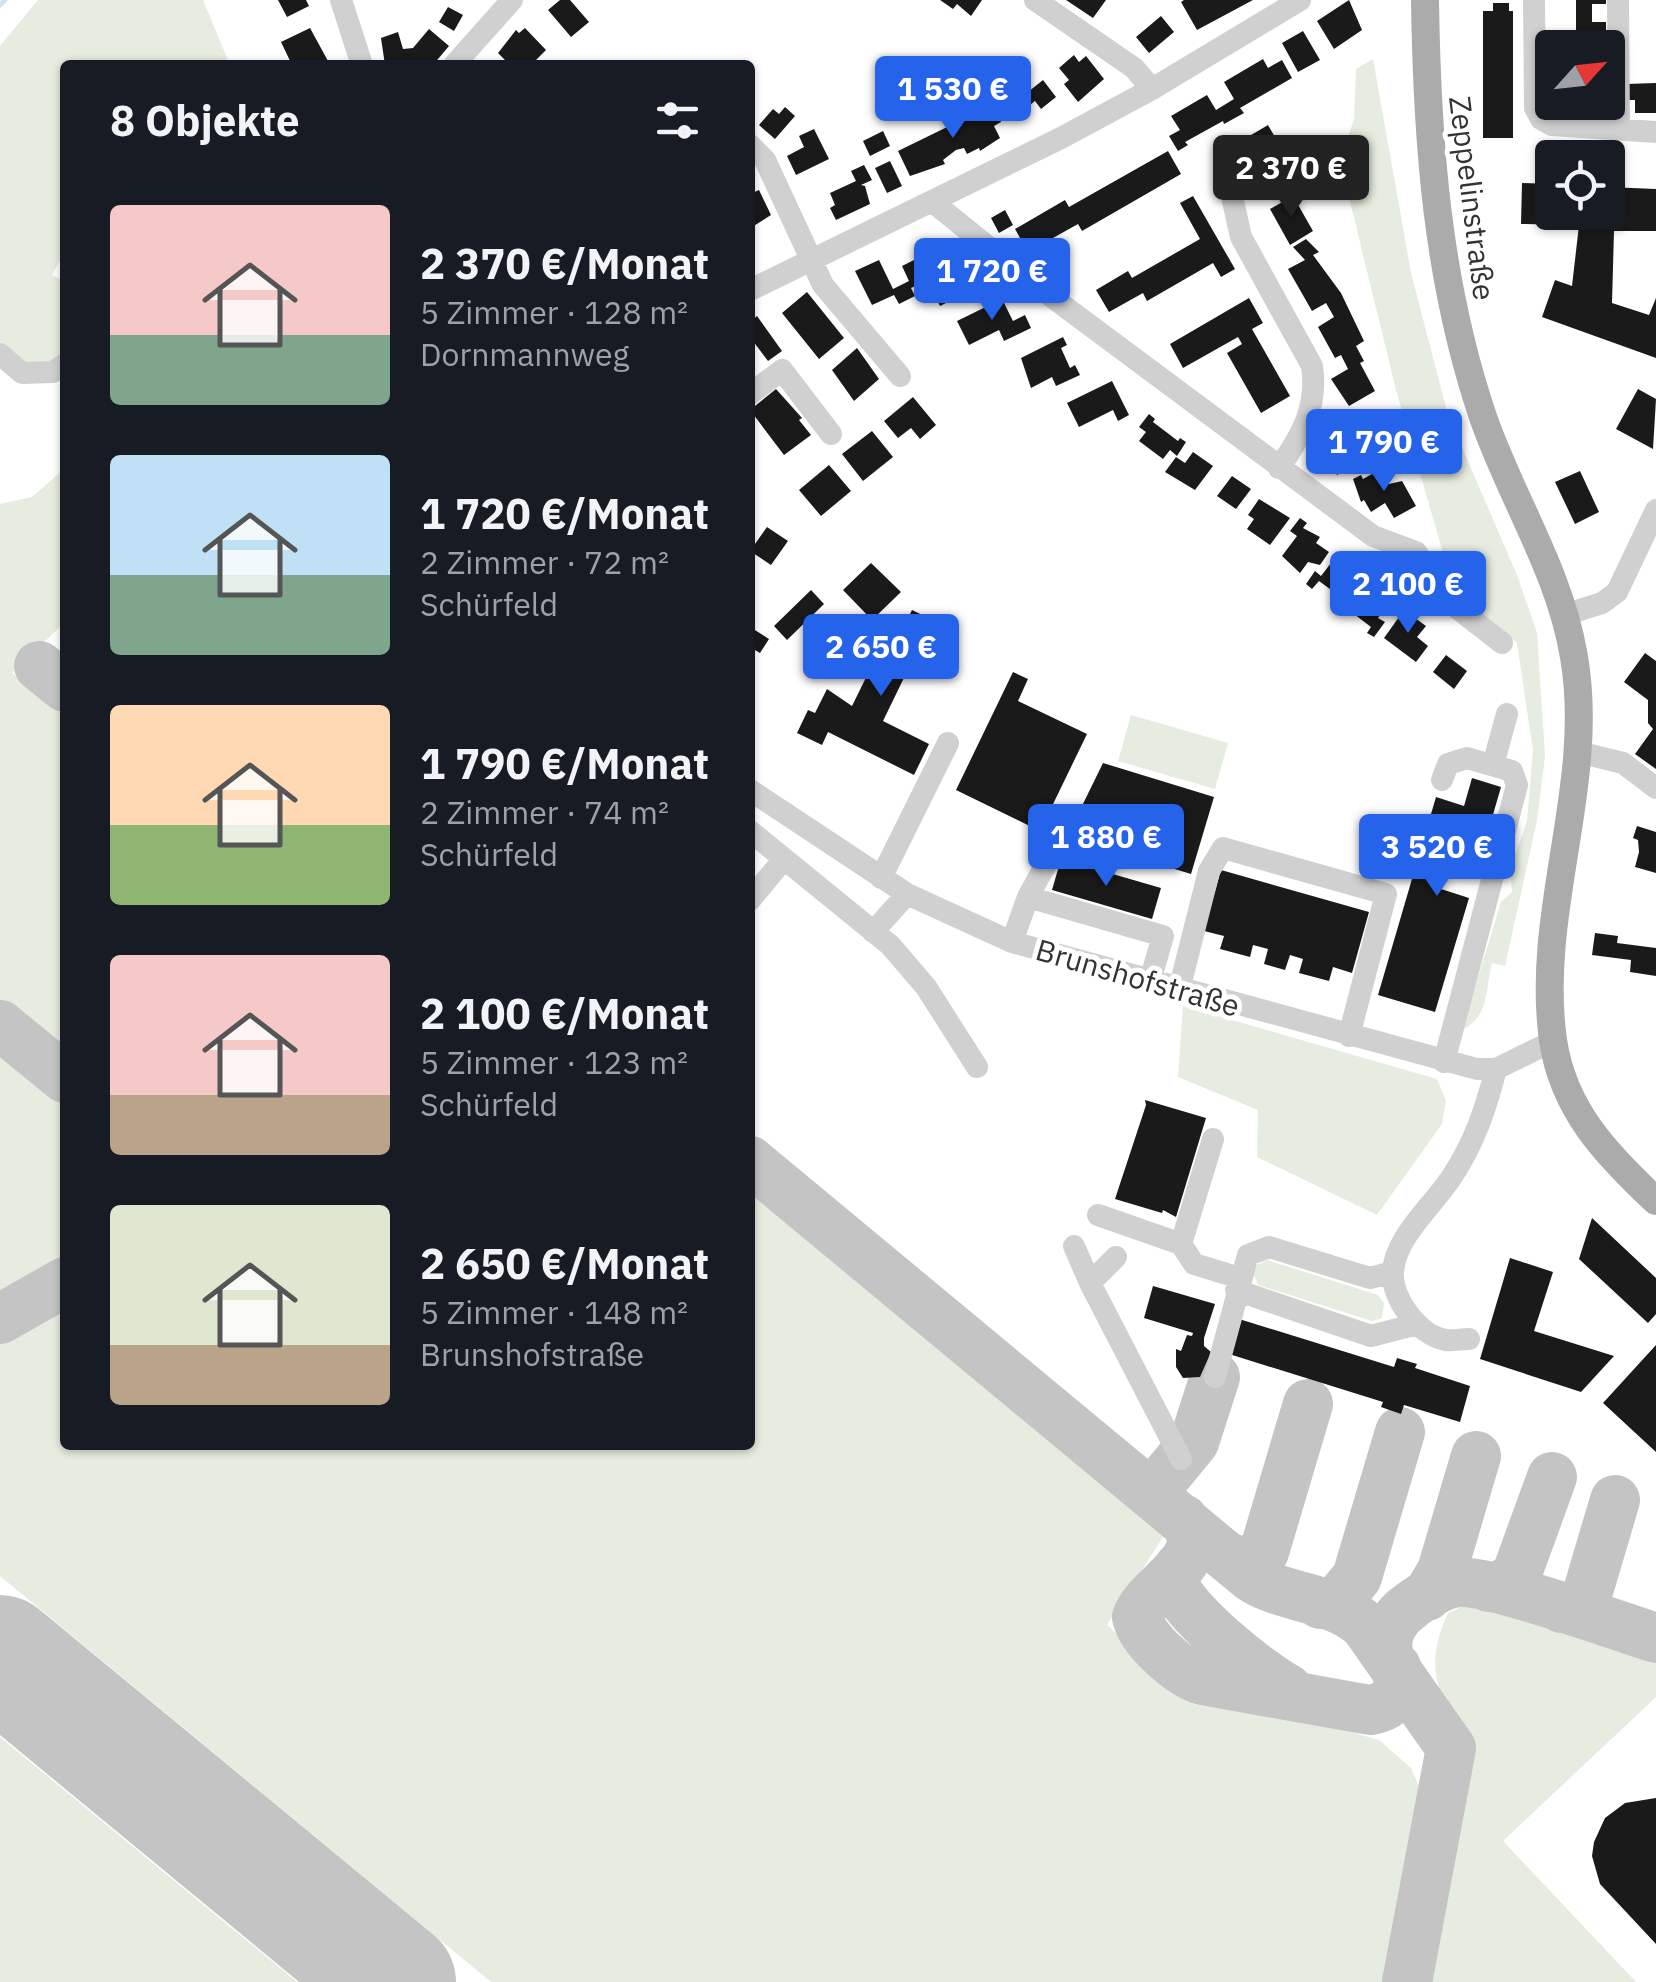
<!DOCTYPE html>
<html lang="de">
<meta charset="utf-8">
<style>
:root{--surface:#171b24;--page:#20242c;--text:#f1f3f6;--muted:#9ea1a6;--accent:#2563eb}
body{margin:0;font-family:"IBM Plex Sans",sans-serif;background:var(--page);color:var(--text);height:100vh;display:flex;flex-direction:column;font-size:38px;white-space:nowrap}
*{box-sizing:border-box;margin:0}
p{font-size:32px;color:var(--muted)}
.icon{flex:none;width:55px;height:55px;fill:none;stroke:currentColor;stroke-width:2;stroke-linecap:round;stroke-linejoin:round}
.map{position:relative;flex:1;overflow:hidden}
.drawer{position:absolute;left:60px;top:60px;width:695px;height:1390px;display:flex;flex-direction:column;background:var(--surface);border-radius:10px;box-shadow:0 2px 8px #0004}
.drawer>*{flex:none}
.needle{width:65px;rotate:63deg}
.fabs{position:absolute;left:1535px;top:30px;display:grid;gap:20px}
.fabs a{display:grid;place-items:center;width:90px;height:90px;border-radius:10px;background:var(--surface);box-shadow:0 2px 8px #0004;font-size:50px}
.price{position:absolute;translate:-50% -85px;padding:0 22px;border-radius:10px;background:var(--accent);color:#fff;font-size:32px;line-height:65px;filter:drop-shadow(0 2px 5px #0008)}
.price::after{content:'';position:absolute;left:50%;top:60px;width:30px;height:22px;margin-left:-15px;background:inherit;clip-path:polygon(0 0,100% 0,50% 100%)}
.price.selected{background:#222;color:#fff}
ul{padding:0;list-style:none}
li{display:flex;align-items:center;gap:30px;height:250px;padding:0 50px}
li span{display:grid;place-items:center;flex:none;width:280px;height:200px;border-radius:10px;color:#555}
li>.icon{margin-inline-start:auto}
span .icon{width:120px;height:120px;fill:#fffc;stroke-width:1}
li b{font-size:42px}
h2{display:flex;justify-content:space-between;align-items:center;height:120px;padding:0 50px;font-size:42px}
.map>svg:first-child{display:block}
.green{fill:#e6ecdf}
.lines{fill:none;stroke-linecap:round;stroke-linejoin:round}
.stream{stroke:#cfe2ee;stroke-width:5}
.taxiway{stroke:#c4c4c4;stroke-width:50}
.runway{stroke:#c4c4c4;stroke-width:122}
.building{fill:#1a1a1a}
.minor{stroke:#d0d0d0;stroke-width:22}
.major{stroke:#ababab;stroke-width:28}
.labels{text-anchor:middle;dominant-baseline:central;stroke-width:10;stroke-linejoin:round;paint-order:stroke}
.street-label{font-size:30px;fill:#333;stroke:#fff}
</style>
<div class="map">
<svg width="1656" height="1982" viewBox="0 0 1656 1982">
<rect width="100%" height="100%" fill="#fff"/>
<path class="green" d="M38,0H203L230,65H65V251L52,275L65,282V356L37,370L0,345V46Z
M1373,59L1411,273L1448,415L1517,575L1537,633L1545,756L1537,820L1505,966L1492,963C1485,989 1490,1016 1462,1030L1501,902L1512,892L1510,870L1527,821L1533,750L1517,643L1456,598L1396,390L1347,189L1358,183L1346,142L1354,120L1356,69Z
M65,468V622L12,673L65,717V1054L0,1000V504L32,497Z
M1131,715L1228,743L1215,789L1118,761Z
M1183,1006L1437,1079L1446,1101L1442,1124L1377,1215L1257,1157L1258,1110L1178,1077Z
M0,1051L65,1105V1261L0,1299Z
M750,1183L1168,1529L1107,1625L1193,1704L1326,1725L1379,1740L1411,1768L1422,1794L1384,1982H491L0,1576V1339L65,1303V1445H750Z
M1267,1260L1378,1295L1384,1303L1382,1318L1372,1321L1258,1285L1254,1275L1257,1265Z
M1475,1601L1656,1657V1697L1503,1841L1636,1982H1430L1473,1758C1472,1740 1464,1730 1454,1716C1429,1682 1431,1650 1448,1613Z
M0,1737L297,1982H0Z"/>
<g class="lines">
<path class="stream" d="M0,5L5,0"/>
<path class="taxiway" d="M39,666L65,687
M0,1025L65,1078
M750,1161L1251,1577C1286,1600 1338,1597 1366,1627L1451,1748L1407,1982
M0,1319L65,1282
M1152,1493L1194,1442L1215,1377
M1183,1519C1215,1560 1149,1584 1137,1617C1142,1640 1180,1673 1202,1680L1370,1710C1394,1706 1403,1690 1396,1667
M1230,1558L1245,1563L1264,1552L1308,1404
M1179,1567L1174,1583C1181,1611 1261,1675 1288,1689
M1489,1587L1502,1585L1516,1576L1552,1477
M1427,1596L1442,1571L1476,1456
M1320,1604L1338,1600L1357,1577L1400,1432
M1562,1608L1576,1607L1586,1598L1615,1500
M1389,1658C1384,1639 1390,1623 1405,1610C1417,1600 1438,1586 1453,1583C1481,1576 1621,1627 1656,1638"/>
<path class="runway" d="M0,1656L395,1982"/>
</g>
<path class="building" d="M278,0H306L309,6L287,17Z
M560,0H570L589,22L571,37L548,10Z
M940,0H982L971,16L957,4L953,9Z
M1066,0H1106L1093,18Z
M1184,0H1253L1197,30L1181,2Z
M1349,0L1362,30L1334,49L1317,21Z
M1576,0H1606V4H1592V22H1606V48H1576Z
M1493,3H1509V11H1513V138H1483V11H1493Z
M448,7L463,15L454,31L439,22Z
M1161,16L1174,32L1149,53L1136,37Z
M310,28L328,61L292,65L281,42Z
M525,28L546,50L531,65H510L498,53L516,30L519,33Z
M429,29L449,46L433,65H385L381,38L398,32L403,49L413,48Z
M1303,31L1320,60L1298,72L1282,43Z
M1074,55L1079,62L1086,56L1104,79L1078,102L1064,84L1069,80L1059,68Z
M1263,59L1268,68L1282,60L1292,78L1240,108L1244,113L1224,124L1223,121L1185,142L1188,145L1178,151L1169,136L1180,130L1171,116L1207,95L1216,110L1234,99L1224,82Z
M1043,80L1056,97L1041,109L1035,101L1030,105L1023,96Z
M1656,83V113H1635V100H1627L1626,84Z
M990,100L1001,122L994,126L1000,138L980,151L979,148L967,154L964,148L956,150L943,160L945,164L910,176L898,151L984,109L982,104Z
M785,107L795,116L775,139L759,125L773,109L779,114Z
M1268,125L1293,168L1270,182L1246,138Z
M814,129L829,159L796,175L787,156L804,147L799,136Z
M883,131L890,146L870,156L863,141Z
M1168,151L1181,174L1082,231L1078,224L1028,252L1015,229L1065,200L1069,207Z
M890,161L902,186L887,193L875,168Z
M864,165L872,180L861,185L865,186L870,204L836,220L830,208L835,205L830,193L856,181L851,171Z
M1274 187a9 9 0 1 1 18 0a9 9 0 1 1-18 0Z
M1522,183L1552,184V212H1608V187L1656,189V231H1614L1612,303L1649,315L1656,298V358L1542,317L1555,280L1572,286L1579,225L1521,224Z
M759,190L771,215L752,227L750,194Z
M1193,196L1235,269L1221,277L1213,263L1147,301L1143,293L1109,312L1096,290L1128,271L1132,278L1200,239L1180,203Z
M1293,196L1313,231L1290,245L1270,209Z
M1005,210L1013,225L999,233L991,218Z
M1306,239L1319,252L1313,255L1341,293L1364,341L1356,346L1364,361L1360,363L1375,391L1349,406L1331,379L1348,369L1341,355L1335,358L1318,327L1334,317L1326,303L1312,311L1288,269L1305,260L1293,247Z
M916,259L927,281L911,288L915,296L899,304L894,295L872,305L855,271L879,260L893,289L909,281L902,266Z
M954,267L966,293L940,306L927,280Z
M807,292L844,338L819,359L782,313Z
M1249,298L1263,323L1252,329L1290,396L1261,413L1227,353L1242,344L1238,337L1183,368L1170,344Z
M1002,299L1013,321L1025,315L1031,328L1004,341L999,330L969,345L957,321Z
M757,316L782,351L768,361L750,337V322Z
M1063,337L1067,345L1061,348L1070,368L1075,365L1080,375L1056,386L1052,377L1031,388L1021,358Z
M857,348L879,379L854,401L832,370Z
M1112,381L1129,415L1118,421L1113,410L1079,427L1067,403Z
M776,389L802,418L799,420L811,435L784,455L750,410Z
M1638,389L1656,399L1653,449L1616,429Z
M913,397L936,425L920,439L911,428L898,438L884,421Z
M1343,413L1356,424L1349,428L1365,458L1372,454L1377,461L1360,471L1356,464L1337,475L1320,444L1339,433L1330,420Z
M1149,414L1155,419L1153,422L1178,441L1180,438L1186,442L1177,456L1170,450L1163,459L1139,441L1146,432L1139,427Z
M872,431L893,457L863,481L842,454Z
M1193,452L1213,466L1195,490L1165,472L1176,457L1185,463Z
M829,465L851,491L821,516L799,490Z
M1381,469L1389,484L1402,481L1416,506L1394,518L1385,503L1371,512L1364,500L1361,502L1353,479L1361,475L1363,479Z
M1580,471L1599,512L1575,524L1555,482Z
M1232,476L1251,489L1236,509L1217,496Z
M1259,499L1290,518L1270,545L1247,529L1254,519L1248,515Z
M1300,518L1307,523L1303,528L1320,537L1316,543L1329,552L1320,565L1308,562L1300,573L1282,556L1297,536L1290,531Z
M767,527L788,541L771,565L750,551Z
M1338,554L1357,569L1348,586L1338,595L1319,581L1312,589L1306,584L1315,571L1321,576Z
M871,563L901,592L872,620L843,590Z
M1366,576L1394,596L1378,618L1385,622L1374,637L1367,633L1371,627L1350,611L1363,593L1357,588Z
M811,590L824,604L787,640L774,626Z
M912,610L953,630L938,661L917,651L883,721L929,744L914,775L828,732L822,745L797,733L808,710L815,713L827,689L852,706L887,635L897,640Z
M1404,610L1426,626L1417,637L1428,646L1416,662L1384,638Z
M750,627L769,639L760,653L750,647Z
M1645,653L1656,661V769L1635,754L1653,729L1648,723V700L1624,682Z
M1446,655L1467,671L1454,689L1433,672Z
M1013,672L1028,679L1018,701L1087,734L1040,831L956,790Z
M1103,763L1214,797L1191,874L1109,849L1118,819L1080,810Z
M1472,778L1501,787L1481,856L1469,852L1465,864L1449,859L1441,889L1469,898L1435,1012L1378,995L1436,797L1464,806Z
M1637,826L1656,832V873L1635,867L1639,852L1638,840L1633,838Z
M1061,859L1161,888L1152,919L1052,890Z
M1221,870L1369,912L1352,973L1333,967L1329,981L1299,973L1303,959L1290,955L1285,970L1264,964L1268,949L1253,945L1250,957L1220,949L1224,936L1204,931Z
M1595,933L1618,936L1617,943L1656,948V976L1630,972L1631,960L1592,955Z
M1145,1100L1206,1118L1176,1217L1163,1210L1162,1213L1115,1199L1146,1105Z
M1592,1218L1656,1278V1314L1648,1323L1579,1259Z
M1510,1258L1553,1272L1534,1331L1614,1356L1581,1392L1480,1359Z
M1153,1286L1215,1304L1204,1338V1346L1211,1352L1200,1377L1183,1378L1176,1367V1349L1181,1351L1187,1335L1192,1336L1193,1333L1144,1318Z
M1239,1319L1394,1367L1397,1358L1417,1364L1415,1368L1470,1386L1460,1422L1404,1405L1401,1414L1381,1407L1383,1402L1229,1354Z
M1656,1345V1452L1603,1403Z
M1656,1798V1944L1600,1884L1592,1856L1594,1842L1605,1818L1625,1803Z"/>
<g class="lines">
<path class="minor" d="M341,0L362,65
M1035,0L1134,68L1152,89
M1534,0L1535,108L1541,119L1552,125L1656,132
M1618,0L1619,128
M454,65L512,0
M750,145L765,160L823,285L900,376
M1231,192L1241,237L1312,366C1318,407 1302,435 1279,468
M934,203L1033,283L1373,536L1416,552L1452,604L1502,643
M750,290L1061,138L1152,89L1300,0
M0,354L22,373L53,372L65,364
M750,394L782,370L831,434
M1564,615L1602,603L1617,592L1656,510
M1578,752L1623,763L1656,788
M1493,765L1507,714
M1442,780L1448,764L1467,758L1512,771L1517,785L1444,1062
M750,790L907,894L1012,942L1477,1069H1496L1553,1041
M750,831L890,945L926,987L977,1067
M881,878L948,743
M1028,897C1044,869 1055,838 1088,829
M750,900L783,860
M873,932L907,894
M1012,942L1028,897L1163,936L1150,981
M1179,990L1209,871L1223,848L1386,894L1349,1036
M1098,1215L1181,1244L1194,1264L1240,1278
M1181,1244L1213,1139
M1074,1246L1090,1283L1181,1459
M1090,1283L1116,1257
M1236,1290L1371,1336L1417,1324
M1469,1339C1462,1339 1453,1341 1446,1340C1419,1336 1391,1298 1393,1272C1395,1236 1435,1204 1453,1175C1475,1141 1486,1108 1496,1069
M1215,1377L1248,1255L1269,1247L1370,1278L1393,1272"/>
<path class="major" d="M1425,0C1427,142 1437,281 1483,417C1511,498 1560,571 1574,657C1596,785 1535,911 1553,1040C1563,1110 1607,1155 1656,1201"/>
</g>
<g class="labels">
<g class="street-label">
<text transform="translate(1473 198) rotate(83)">Zeppelinstraße</text>
<text transform="translate(1138 977) rotate(16)">Brunshofstraße</text>
</g>
</g>
</svg>
<div class="fabs">
<a><svg class="needle" viewBox="-14 -14 28 28"><path d="M0-13l5 13h-10z" fill="#e53935"/><path d="M0 13l5-13h-10z" fill="#9ea1a6"/></svg></a>
<a><svg class="icon" aria-label="locate" viewBox="0 0 24 24"><circle cx="12" cy="12" r="6"/><path d="M12 2v4M12 18v4M2 12h4M18 12h4"/></svg></a>
</div>
<b class="price" style="left:953px;top:141px">1 530 €</b>
<b class="price selected" style="left:1291px;top:220px">2 370 €</b>
<b class="price" style="left:992px;top:323px">1 720 €</b>
<b class="price" style="left:1384px;top:494px">1 790 €</b>
<b class="price" style="left:1408px;top:636px">2 100 €</b>
<b class="price" style="left:881px;top:699px">2 650 €</b>
<b class="price" style="left:1106px;top:889px">1 880 €</b>
<b class="price" style="left:1437px;top:899px">3 520 €</b>
<section class="drawer">
<h2>8 Objekte<svg class="icon" aria-label="filters" viewBox="0 0 24 24"><path d="M4 7h16M4 17h16"/><circle cx="9" cy="7" r="2"/><circle cx="15" cy="17" r="2"/></svg></h2>
<ul>
<li><span style="background:linear-gradient(#f6c9c9 65%,#7fa58c 0)"><svg class="icon" aria-label="home" viewBox="0 0 24 24"><path d="M3 11l9-7 9 7M6 9v11h12V9"/></svg></span><div><b>2 370 €/Monat</b><p>5 Zimmer · 128 m²</p><p>Dornmannweg</p></div></li>
<li><span style="background:linear-gradient(#bfe0f5 60%,#7fa58c 0)"><svg class="icon" aria-label="home" viewBox="0 0 24 24"><path d="M3 11l9-7 9 7M6 9v11h12V9"/></svg></span><div><b>1 720 €/Monat</b><p>2 Zimmer · 72 m²</p><p>Schürfeld</p></div></li>
<li><span style="background:linear-gradient(#ffd9b3 60%,#8fb573 0)"><svg class="icon" aria-label="home" viewBox="0 0 24 24"><path d="M3 11l9-7 9 7M6 9v11h12V9"/></svg></span><div><b>1 790 €/Monat</b><p>2 Zimmer · 74 m²</p><p>Schürfeld</p></div></li>
<li><span style="background:linear-gradient(#f6c9c9 70%,#b9a48a 0)"><svg class="icon" aria-label="home" viewBox="0 0 24 24"><path d="M3 11l9-7 9 7M6 9v11h12V9"/></svg></span><div><b>2 100 €/Monat</b><p>5 Zimmer · 123 m²</p><p>Schürfeld</p></div></li>
<li><span style="background:linear-gradient(#dfe7d0 70%,#b9a48a 0)"><svg class="icon" aria-label="home" viewBox="0 0 24 24"><path d="M3 11l9-7 9 7M6 9v11h12V9"/></svg></span><div><b>2 650 €/Monat</b><p>5 Zimmer · 148 m²</p><p>Brunshofstraße</p></div></li>
</ul>
</section>
</div>
